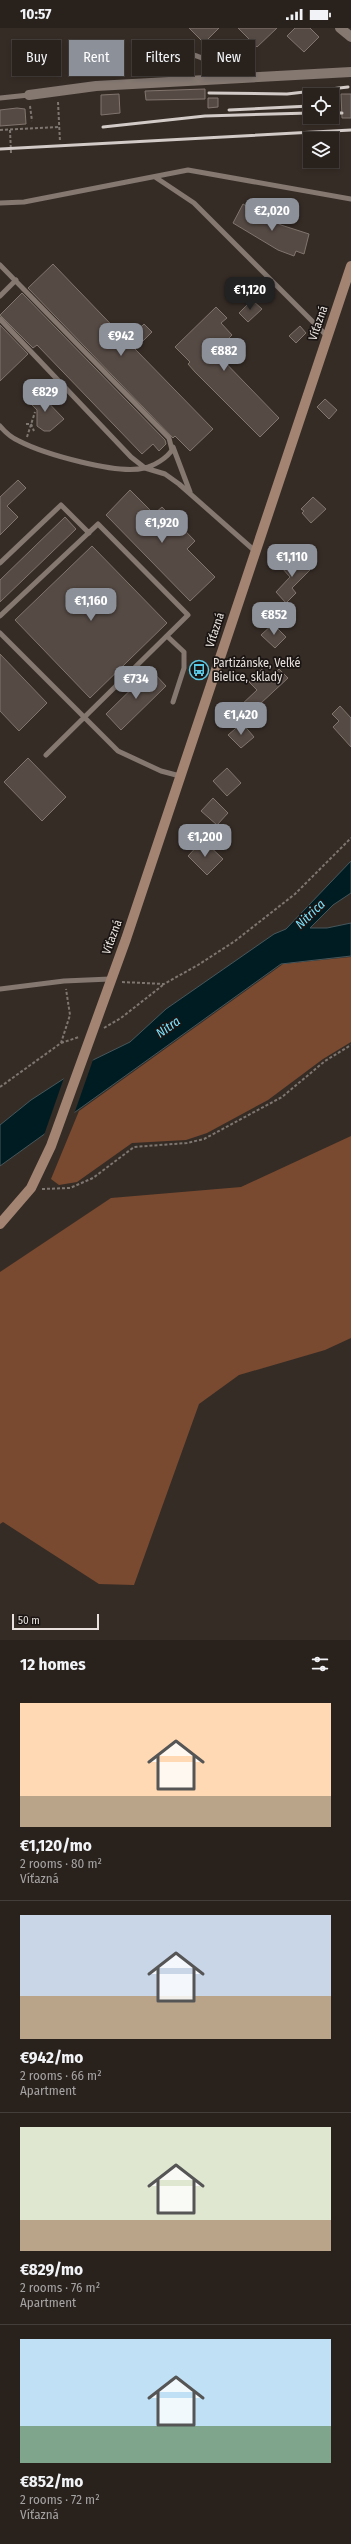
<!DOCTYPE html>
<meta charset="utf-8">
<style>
:root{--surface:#28211c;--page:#302925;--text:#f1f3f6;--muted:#a5a3a3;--line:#443e3b;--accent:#8c9099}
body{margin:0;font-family:"Fira Sans Condensed",sans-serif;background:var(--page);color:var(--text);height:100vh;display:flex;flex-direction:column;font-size:15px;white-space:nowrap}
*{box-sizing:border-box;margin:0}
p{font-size:13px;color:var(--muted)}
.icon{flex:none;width:22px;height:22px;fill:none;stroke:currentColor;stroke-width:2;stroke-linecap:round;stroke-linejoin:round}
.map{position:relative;height:1612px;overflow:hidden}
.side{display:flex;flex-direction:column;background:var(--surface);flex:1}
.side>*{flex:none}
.hud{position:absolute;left:12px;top:12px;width:327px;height:36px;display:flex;gap:8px}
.buttons{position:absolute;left:303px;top:60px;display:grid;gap:8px}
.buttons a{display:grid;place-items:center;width:36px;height:36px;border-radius:0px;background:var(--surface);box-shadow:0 2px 6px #0003,0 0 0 1px var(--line);font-size:20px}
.scale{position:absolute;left:12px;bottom:10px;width:87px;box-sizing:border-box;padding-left:4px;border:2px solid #e8e1dd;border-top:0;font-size:11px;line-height:14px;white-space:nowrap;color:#e8e1dd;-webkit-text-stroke:3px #1a1513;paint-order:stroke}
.price{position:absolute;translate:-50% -34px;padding:0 9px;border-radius:8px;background:var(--accent);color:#fff;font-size:13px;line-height:26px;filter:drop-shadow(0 1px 2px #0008)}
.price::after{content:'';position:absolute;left:50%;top:24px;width:12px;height:9px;margin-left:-6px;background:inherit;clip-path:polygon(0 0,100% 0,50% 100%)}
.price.active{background:#222;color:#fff}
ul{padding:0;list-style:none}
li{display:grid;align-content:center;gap:8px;height:212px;padding:0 20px}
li+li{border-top:1px solid var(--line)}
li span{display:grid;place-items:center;height:124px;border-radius:0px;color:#555}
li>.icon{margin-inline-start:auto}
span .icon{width:72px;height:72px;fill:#fffc;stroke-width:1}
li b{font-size:17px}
h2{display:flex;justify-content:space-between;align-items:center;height:48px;padding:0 20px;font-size:17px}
.pill{padding:0 14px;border-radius:0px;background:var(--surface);box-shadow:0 2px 6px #0003,0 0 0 1px var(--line);font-size:14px;line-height:36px}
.pill.active{background:var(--accent);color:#fff}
.status{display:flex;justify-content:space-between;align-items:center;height:28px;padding:0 20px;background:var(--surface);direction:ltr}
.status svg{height:11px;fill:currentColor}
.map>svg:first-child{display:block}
.green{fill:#794a30}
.water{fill:#001c23;stroke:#46575b}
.pier{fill:#362c26}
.building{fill:#564a44;stroke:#81756e}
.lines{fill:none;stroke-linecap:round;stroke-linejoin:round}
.path{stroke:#7e7670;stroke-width:2;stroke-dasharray:3 2;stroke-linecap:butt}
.service{stroke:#847871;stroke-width:5}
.minor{stroke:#847871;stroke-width:10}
.tertiary{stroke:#847871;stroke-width:10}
.secondary{stroke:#a38472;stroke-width:10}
.rail{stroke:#d2cbc7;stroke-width:3}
.labels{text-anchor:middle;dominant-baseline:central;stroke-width:3.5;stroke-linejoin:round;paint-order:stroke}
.street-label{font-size:12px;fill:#e8e1dd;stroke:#1a1513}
.poi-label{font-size:12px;fill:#e8e1dd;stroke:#1a1513;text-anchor:start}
.water-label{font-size:13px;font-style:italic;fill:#7be2fc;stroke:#1a1513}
</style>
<div class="status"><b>10:57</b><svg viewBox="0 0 49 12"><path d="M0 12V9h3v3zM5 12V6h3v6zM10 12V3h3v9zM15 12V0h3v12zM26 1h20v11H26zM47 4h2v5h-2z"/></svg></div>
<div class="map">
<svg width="351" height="1612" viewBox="0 0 351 1612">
<rect width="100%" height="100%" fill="#362c26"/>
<path class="green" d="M351,929V1014L323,1031L268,1072L207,1105L186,1112L132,1115L77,1154L59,1157L51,1151L79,1083L283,936Z
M351,1108V1310L325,1322L239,1347L199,1376L134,1557L99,1556L3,1494L0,1496V1244L111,1170L241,1159Z"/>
<path class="water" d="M351,833V865L333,877L310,900H327L351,895V928L281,936L0,1138V1097L31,1072L91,1033L130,1014L166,981L274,906L286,901Z"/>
<path class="pier" d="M94,1029L73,1089L43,1110L65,1047Z"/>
<path class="building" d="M189,0H219L204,15Z
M238,0H277L257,19Z
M295,0H310L319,9L304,24L287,8Z
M205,61V71L146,72L145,63Z
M119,66L120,85L101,87V67Z
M341,66H351V90H342Z
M208,70H218V79L208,80Z
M17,80L25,81L26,96L0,98V82Z
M243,176L281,197L309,206L304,226L296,223L294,228L278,222L233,195Z
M53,236L127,313L144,296L152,304L135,321L213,401L190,423L175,408L173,410L28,260Z
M22,265L165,412L166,416L159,423L153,416L142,426L37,317L33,320L0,287Z
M252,272L262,281L248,294L239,285Z
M216,279L227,290L221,295L232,307L215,324L279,390L260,409L195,344L188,336L190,334L175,319Z
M0,297L28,326L0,353Z
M300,298L306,305L296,315L289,308Z
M37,363L64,391L50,403H44L37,398V382L27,372Z
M325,371L337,382L329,391L317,379Z
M18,452L26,460L7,478L18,489L0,507V469Z
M130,462L154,486L162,479L195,513L187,521L215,549L190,573L106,487Z
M313,469L326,481L311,495L302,485L304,483L301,481Z
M65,489L76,501L0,574V552Z
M92,518L167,595L90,670L15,592Z
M295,527L310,542L292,560L296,565L286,575L276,564L290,549L282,540Z
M273,596L286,609L275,620L261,607Z
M0,626L47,675L19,703L0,683Z
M262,641L270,650L279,641L288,650L260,676L262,679L250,690L239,679L257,662L249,654Z
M151,642L166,658L121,702L106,686Z
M340,678L351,690V719L333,699L339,693L332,686Z
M242,695L254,709L241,720L228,707Z
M28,730L66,769L42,793L4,754Z
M227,740L241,755L227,768L213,753Z
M213,770L228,785L217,797L201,783Z
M203,812L223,831L207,847L188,828Z"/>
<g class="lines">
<path class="path" d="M58,74L60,114
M30,78L32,93
M0,102L59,99
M10,102L11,125
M26,396H31L34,403
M27,409L35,384
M122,954L164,956L198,937L235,913L295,866L351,810
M104,1000L121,990L163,957
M61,1015L79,1009
M0,1059L61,1015L70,987L66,961
M42,1161L70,1160L93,1150L134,1119L187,1115L204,1111L282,1069L325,1033L351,1017"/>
<path class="service" d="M166,21C188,25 212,27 220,51
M0,70L29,67
M155,149L194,175L327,308
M0,175L24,174L188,142L351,171
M0,237L169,410L172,422C167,430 154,438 144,440C118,447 44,426 19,413C12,410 5,404 0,398
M0,268L16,252
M0,291L131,429L145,440L165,446L179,456L255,523
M173,419L190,464
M0,535L61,477L89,505
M0,588L98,496L188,587L46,727
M0,605L118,723L161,743L180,748
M168,609L184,624V640L173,674
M0,961L64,953L110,951"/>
<path class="minor" d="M340,0L351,9"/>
<path class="tertiary" d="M29,67L96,58L351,44"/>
<path class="secondary" d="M0,1196L31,1160L51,1118L126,911L351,238"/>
<path class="rail" d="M209,65L287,66L348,59
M229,82L310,78
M332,85H342
M103,99L205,88L310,85
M0,121L351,102"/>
</g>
<defs>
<g id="bus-ring" transform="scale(1)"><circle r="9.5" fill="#1a1513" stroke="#59c8e4" stroke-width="1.5"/><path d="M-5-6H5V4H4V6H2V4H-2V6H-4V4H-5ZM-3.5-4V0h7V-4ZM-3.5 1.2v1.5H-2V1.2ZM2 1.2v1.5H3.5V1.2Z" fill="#59c8e4"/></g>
</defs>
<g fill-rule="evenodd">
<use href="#bus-ring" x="199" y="642"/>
</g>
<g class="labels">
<g class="street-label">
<text transform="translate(318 295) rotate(-71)">Víťazná</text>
<text transform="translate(215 602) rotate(-72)">Víťazná</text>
<text transform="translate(112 909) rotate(-70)">Víťazná</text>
</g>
<g class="poi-label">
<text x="213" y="635">Partizánske, Veľké<tspan x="213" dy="14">Bielice, sklady</tspan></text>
</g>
<g class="water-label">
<text transform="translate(310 886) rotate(-44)">Nitrica</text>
<text transform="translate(168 999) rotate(-36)">Nitra</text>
</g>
</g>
</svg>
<div class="buttons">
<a><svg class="icon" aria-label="locate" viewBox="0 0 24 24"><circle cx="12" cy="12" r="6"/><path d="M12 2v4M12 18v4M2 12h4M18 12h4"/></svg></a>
<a><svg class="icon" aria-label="layers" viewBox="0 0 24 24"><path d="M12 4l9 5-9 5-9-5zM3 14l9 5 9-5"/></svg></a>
</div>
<div class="scale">50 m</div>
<b class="price" style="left:272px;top:204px">€2,020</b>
<b class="price active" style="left:250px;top:283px">€1,120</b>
<b class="price" style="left:121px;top:329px">€942</b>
<b class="price" style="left:224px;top:344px">€882</b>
<b class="price" style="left:45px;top:385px">€829</b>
<b class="price" style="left:162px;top:516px">€1,920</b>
<b class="price" style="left:292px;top:550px">€1,110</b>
<b class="price" style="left:91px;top:594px">€1,160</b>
<b class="price" style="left:274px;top:608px">€852</b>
<b class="price" style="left:136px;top:672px">€734</b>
<b class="price" style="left:241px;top:708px">€1,420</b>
<b class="price" style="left:205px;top:830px">€1,200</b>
<div class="hud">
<a class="pill">Buy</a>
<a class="pill active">Rent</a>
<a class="pill">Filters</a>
<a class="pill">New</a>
</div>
</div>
<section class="side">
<h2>12 homes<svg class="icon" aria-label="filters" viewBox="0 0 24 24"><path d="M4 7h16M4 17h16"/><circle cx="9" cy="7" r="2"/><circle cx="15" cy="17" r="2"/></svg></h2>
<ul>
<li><span style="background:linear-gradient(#ffd9b3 75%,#b9a48a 0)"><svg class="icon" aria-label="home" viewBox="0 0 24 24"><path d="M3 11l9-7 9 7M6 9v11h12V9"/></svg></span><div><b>€1,120/mo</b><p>2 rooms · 80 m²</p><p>Víťazná</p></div></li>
<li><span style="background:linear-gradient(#c9d6e8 65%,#b9a48a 0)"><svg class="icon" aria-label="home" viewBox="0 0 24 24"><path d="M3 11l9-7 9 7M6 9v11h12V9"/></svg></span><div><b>€942/mo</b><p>2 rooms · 66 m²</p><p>Apartment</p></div></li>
<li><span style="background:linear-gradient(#dfe7d0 75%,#b9a48a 0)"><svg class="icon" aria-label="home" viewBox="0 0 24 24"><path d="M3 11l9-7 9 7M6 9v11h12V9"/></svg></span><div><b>€829/mo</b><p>2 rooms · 76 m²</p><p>Apartment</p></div></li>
<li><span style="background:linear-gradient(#bfe0f5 70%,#7fa58c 0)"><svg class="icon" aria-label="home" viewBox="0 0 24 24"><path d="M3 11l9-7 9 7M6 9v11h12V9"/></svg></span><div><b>€852/mo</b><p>2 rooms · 72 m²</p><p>Víťazná</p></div></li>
</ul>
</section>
